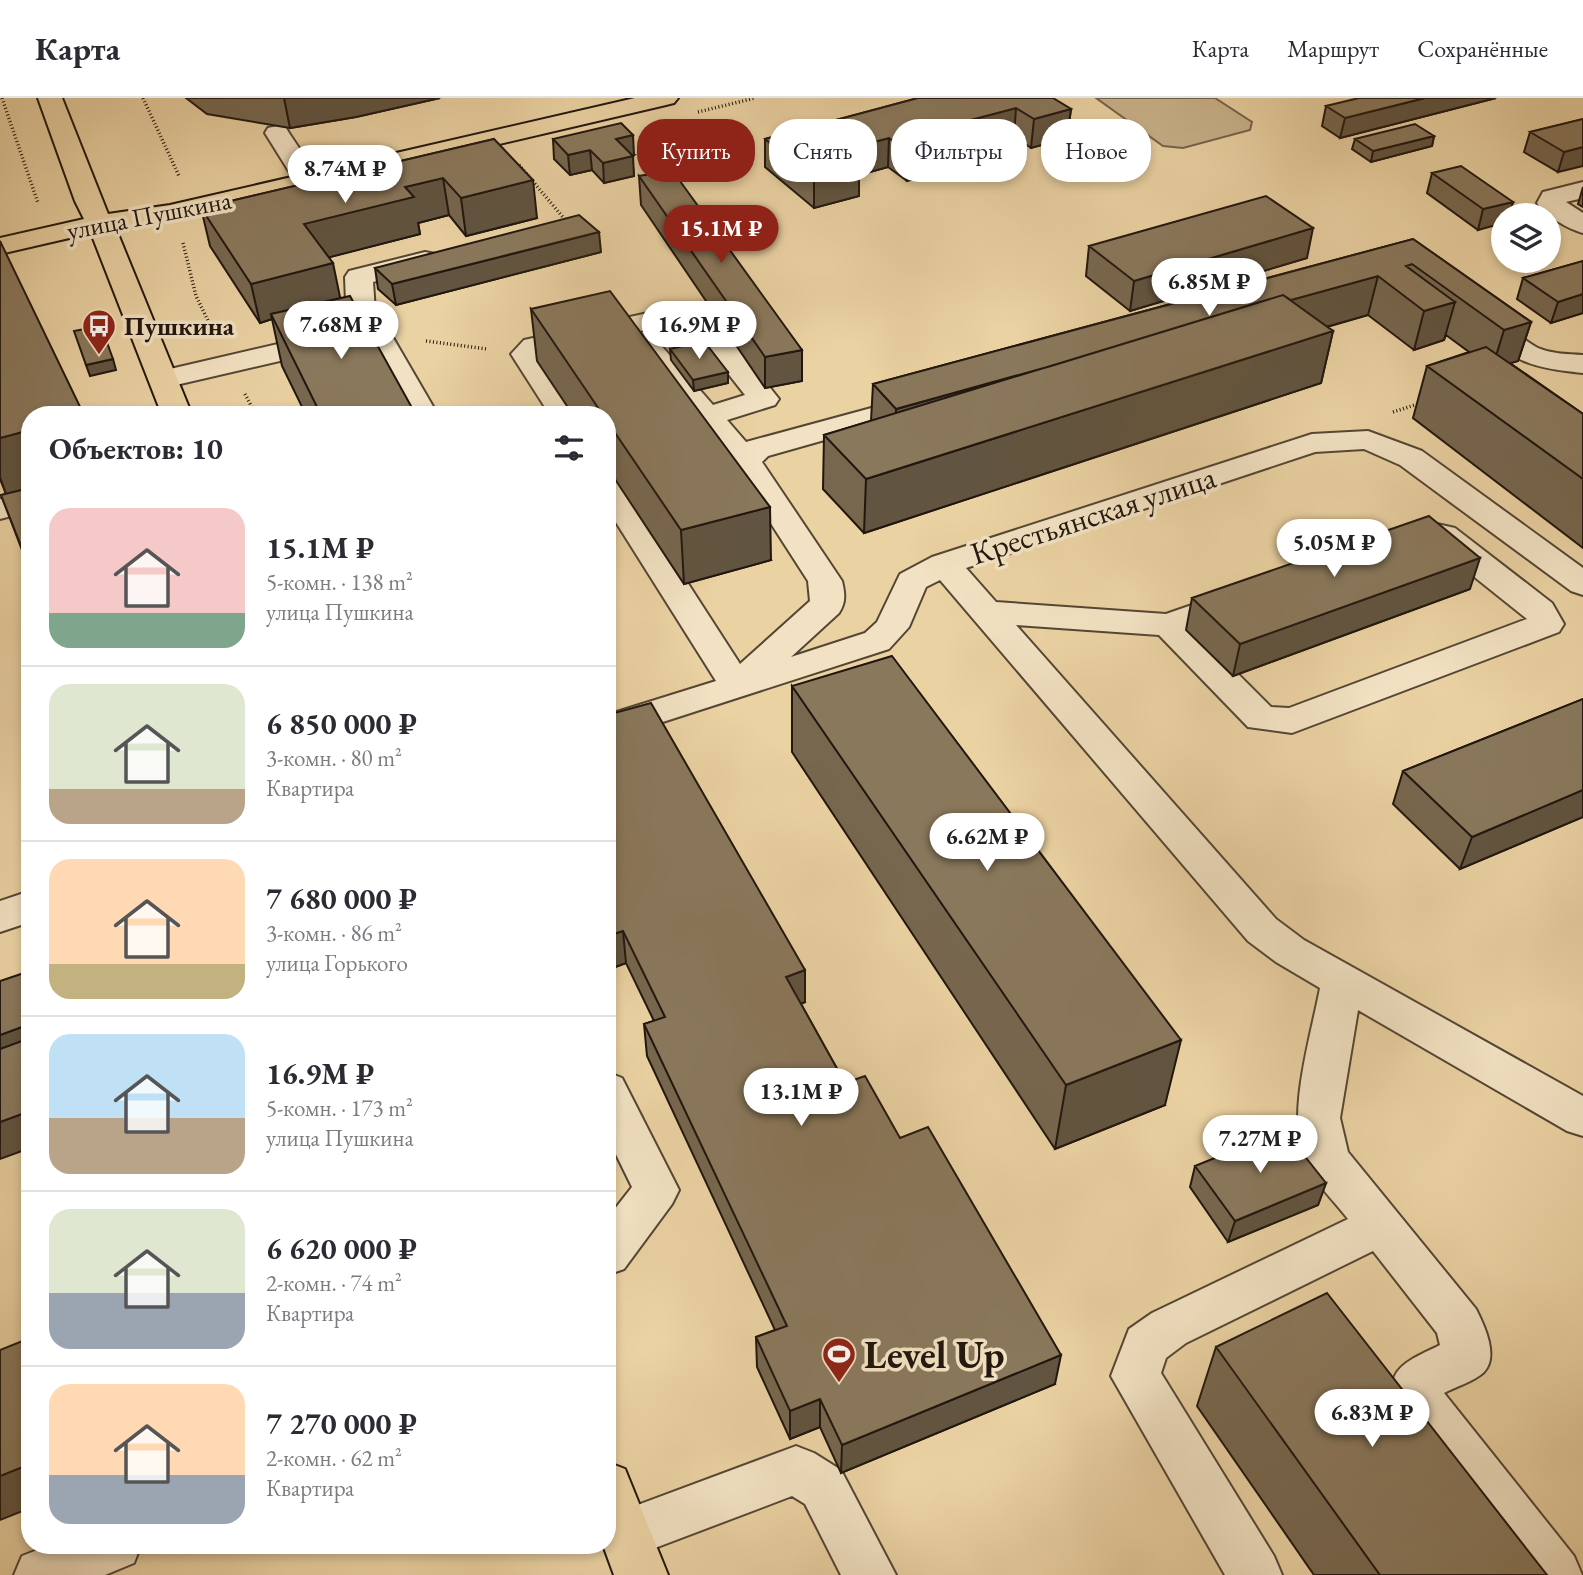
<!DOCTYPE html>
<html lang="ru">
<meta charset="utf-8">
<style>
:root{--surface:#fff;--page:#f7f7f7;--text:#2b2b33;--muted:#7c7c81;--line:#e1e1e2;--accent:#8f2418}
body{margin:0;font-family:"EB Garamond",serif;background:var(--page);color:var(--text);height:100vh;display:flex;flex-direction:column;font-size:26px;white-space:nowrap}
*{box-sizing:border-box;margin:0}
p{font-size:23px;color:var(--muted)}
.icon{flex:none;width:38px;height:38px;fill:none;stroke:currentColor;stroke-width:2;stroke-linecap:round;stroke-linejoin:round}
.map{position:relative;flex:1;overflow:hidden}
.details{position:absolute;left:21px;top:308px;width:595px;height:1148px;display:flex;flex-direction:column;background:var(--surface);border-radius:28px;box-shadow:0 4px 10px #0003}
.details>*{flex:none}
.guide{position:absolute;left:637px;top:21px;width:665px;height:63px;display:flex;gap:14px}
.fabs{position:absolute;left:1491px;top:105px;display:grid;gap:14px}
.fabs a{display:grid;place-items:center;width:70px;height:70px;border-radius:50%;background:var(--surface);box-shadow:0 4px 10px #0003;font-size:35px}
.price{position:absolute;translate:-50% -60px;padding:0 16px;border-radius:24px;background:#fff;color:#222;font-size:23px;line-height:46px;filter:drop-shadow(0 2px 4px #0008)}
.price::after{content:'';position:absolute;left:50%;top:42px;width:21px;height:16px;margin-left:-10px;background:inherit;clip-path:polygon(0 0,100% 0,50% 100%)}
.price.current{background:var(--accent);color:#fff}
ul{padding:0;list-style:none}
li{display:flex;align-items:center;gap:21px;height:175px;padding:0 28px}
li+li{border-top:2px solid var(--line)}
li span{display:grid;place-items:center;flex:none;width:196px;height:140px;border-radius:21px;color:#555}
li>.icon{margin-inline-start:auto}
span .icon{width:84px;height:84px;fill:#fffc;stroke-width:1}
li b{font-size:30px}
h2{display:flex;justify-content:space-between;align-items:center;height:84px;padding:0 28px;font-size:30px}
.tag{padding:0 24px;border-radius:28px;background:var(--surface);box-shadow:0 4px 10px #0003;font-size:24px;line-height:63px}
.tag.current{background:var(--accent);color:#fff}
header{display:flex;align-items:center;gap:42px;box-sizing:border-box;height:98px;padding:0 35px;background:var(--surface);border-bottom:2px solid var(--line)}
header strong{font-size:33px}
nav{display:flex;gap:38px;margin-inline-start:auto;font-size:24px}
.map>svg:first-child{display:block}
.green{fill:#c9b28a;stroke:#75644c;stroke-width:2}
.lines{fill:none;stroke-linecap:round;stroke-linejoin:round}
.minor-casing{stroke:#544634;stroke-width:4}
.major-casing{stroke:#21170f;stroke-width:4}
.path{stroke:#21170f;stroke-width:3.5;stroke-dasharray:1 2.5;stroke-linecap:butt}
.minor{fill:#f2e2c3;fill-rule:evenodd}
.major{fill:#ebd2a3;fill-rule:evenodd}
.wall{fill:#77674f;stroke:#21170f;stroke-width:2}
.shaded-wall{fill:#615440;stroke:#21170f;stroke-width:2}
.building{fill:#8a785c;stroke:#21170f;stroke-width:2}
.labels{text-anchor:middle;dominant-baseline:central;stroke-width:7;stroke-linejoin:round;paint-order:stroke}
.far-street-label{font-size:26px;fill:#21170f;stroke:#f2e2c3}
.far-poi-label{font-size:26px;font-weight:bold;fill:#21170f;stroke:#f2e2c3;text-anchor:start}
.street-label{font-size:32px;fill:#21170f;stroke:#f2e2c3}
.near-poi-label{font-size:38px;font-weight:bold;fill:#21170f;stroke:#f2e2c3;text-anchor:start}
</style>
<header>
<strong>Карта</strong>
<nav><a>Карта</a><a>Маршрут</a><a>Сохранённые</a></nav>
</header>
<div class="map">
<svg width="1583" height="1477" viewBox="0 0 1583 1477">
<rect width="100%" height="100%" fill="#ebd2a3"/>
<filter id="stains"><feTurbulence type="fractalNoise" baseFrequency=".00286" numOctaves="4"/><feColorMatrix values="0 0 0 0 .2 0 0 0 0 .09 0 0 0 0 .02 0 0 0 .5 -.17"/></filter>
<radialGradient id="worn" r=".72"><stop offset=".6" stop-color="#630" stop-opacity="0"/><stop offset="1" stop-color="#630" stop-opacity=".3"/></radialGradient>
<path class="green" d="M1096,0H1215L1252,24L1250,32L1183,50L1163,48Z"/>
<g class="lines">
<g class="minor-casing">
<path id="minor" d="M277,28L286,30L289,35L321,83L317,88L308,91L299,88L295,83L265,35L268,30Z
M1583,84V100L1566,104L1583,115V135C1568,131 1546,118 1537,105L1543,94Z
M425,154L435,156L439,162L435,168L373,184L376,228L388,231L438,317H408L368,244H362L163,290L153,287L148,281L153,275L347,230L345,179L349,173Z
M694,205L704,207L779,301L775,307L727,322L746,344L923,296L934,299L938,305L934,311L768,358L762,364L842,483C845,496 846,504 839,515L791,559L865,535L877,524L900,476L932,459L1312,336L1368,333L1422,353L1583,470V497L1571,493L1400,367L1364,351L1315,354L966,470L996,504L1166,516L1238,491L1250,494L1255,502L1250,510L1193,531L1271,609L1289,610L1527,521L1432,445L1425,443L1421,436L1425,429L1437,426L1455,430L1552,505L1564,526L1559,534L1292,635L1248,629L1159,537L1016,527L1276,821L1304,842L1583,998V1038L1567,1033L1358,912L1340,1020L1348,1054L1476,1211C1484,1227 1499,1258 1484,1274C1475,1283 1455,1289 1444,1295L1574,1458L1582,1477H1522L1399,1315C1380,1271 1406,1264 1440,1247L1437,1235L1373,1153L1186,1245L1166,1260L1161,1275L1274,1458L1282,1477H1225L1111,1278L1129,1231L1152,1215L1348,1121C1334,1103 1316,1086 1306,1065C1285,1019 1311,939 1320,890L1276,864L1248,843L940,482L926,489L909,529L889,551L607,642V617L716,583L607,410V375L618,377L740,566L810,503L808,483L734,368L628,243L632,237L642,234L652,237L713,307L745,297L687,223L544,254L541,257L580,317H550L511,256L524,242Z
M1481,213C1503,219 1518,240 1538,250C1552,256 1568,256 1583,257V275C1524,269 1518,263 1471,228L1467,222L1471,216Z
M30,393V413L0,421V401Z
M30,793V824L0,834V803Z
M607,974L622,980L679,1092L672,1106L624,1171L607,1177V1121L632,1089L607,1038Z
M796,1348L814,1355L841,1372L896,1477H841L805,1406L792,1398L626,1461L608,1454L605,1447H607L608,1418Z
M50,1447H141L134,1465L105,1477H14L22,1458Z"/>
</g>
<g class="major-casing">
<path id="major" d="M38,0H62L108,116L170,107L635,0H678L674,5L666,7L170,123L116,131L192,317H162L91,135L0,156V140L84,121L75,103Z
M607,1364L625,1371L668,1477H614L603,1447H607Z"/>
</g>
<path class="path" d="M2,0L38,105
M143,0L179,78
M698,14L755,0
M519,67L567,124
M183,145L196,198L214,235
M426,243L487,251
M245,296L256,317
M1393,314L1421,305"/>
<use href="#minor" class="minor"/>
<use href="#major" class="major"/>
</g>
<path class="wall" d="M186,0H440L356,19L290,30L207,16Z
M918,0L1071,11L1067,40L1031,50L1014,38L981,47L980,63L907,83L888,69L859,77V98L814,110L765,69V41Z
M1496,0L1340,40L1322,28L1326,8Z
M1583,21L1558,74L1524,54L1530,34Z
M1434,38L1432,48L1371,64L1352,51L1355,41Z
M494,41L537,120L466,138L449,117L418,125L420,136L329,159L340,201L416,317H306L282,268L272,221L260,225L210,148L201,110Z
M553,41L634,57L632,58L634,78L604,85L592,72L570,77L554,61Z
M1432,75L1513,104L1509,117H1503L1478,132L1427,95Z
M639,78L802,252V283L765,290L641,107Z
M1583,89V109L1578,106Z
M1413,141L1531,224L1518,263L1510,265L1583,316V450L1413,320L1427,268L1469,254L1446,237L1444,242L1414,252L1368,217L1327,229L1333,233L1321,285L864,435L823,391L824,337L871,323L873,286Z
M0,143L30,317V473L1,397L6,396L0,381Z
M1089,148L1307,160L1130,213L1086,178Z
M601,154L396,207L378,191L375,170Z
M1583,163V215L1551,225L1517,201L1523,180Z
M531,211L771,462L684,486L607,369V317H573L537,263Z
M670,251L728,274V285L694,293L671,262Z
M1470,491L1233,578L1186,532L1192,500Z
M792,588L1165,1007L1055,1051L792,654Z
M1583,601V719L1460,771L1393,706L1403,673Z
M607,617L805,904L801,906L845,985L900,1040L1055,1286L841,1375L820,1329L790,1341L757,1269L756,1239L775,1232L647,958L644,926L654,923L626,865L607,872Z
M1195,1068L1326,1085L1318,1107L1228,1144L1190,1089Z
M1216,1249L1547,1477H1314L1197,1308Z"/>
<path class="shaded-wall" d="M284,0H440L356,19L290,30Z
M1425,0H1496L1340,40L1345,20Z
M1016,10L1014,38L981,47L980,63L907,83L908,54L967,23Z
M1071,11L1067,40L1031,50L1034,21Z
M633,37L634,57L617,61L616,41Z
M1434,38L1432,48L1371,64L1373,53Z
M889,40L888,69L859,77V98L814,110V81L840,53Z
M1583,49V68L1558,74L1564,54Z
M590,52L592,72L570,77L568,57Z
M633,58L634,78L604,85L603,65Z
M443,80L449,117L418,125L420,136L311,164L304,126L405,89Z
M533,82L537,120L466,138L461,100Z
M1513,104L1509,117H1503V125L1478,132L1483,111Z
M1313,130L1307,160L1130,213L1134,183Z
M599,134L601,154L396,207L392,186Z
M333,165L341,204L271,216L272,221L260,225L251,186Z
M1378,178L1368,217L894,351L896,311Z
M1583,196V215L1551,225L1558,204Z
M1455,204L1444,242L1414,252L1424,213Z
M1531,224L1518,263L1492,271L1504,232Z
M1333,233L1321,285L864,435L866,381Z
M802,252V283L765,290V259Z
M113,261L116,272L90,278L86,267Z
M728,274V285L694,293L693,282Z
M30,332V390L6,396L0,379V340Z
M770,409L771,462L684,486L681,432Z
M1480,460L1470,491L1233,578L1240,546Z
M1583,692V719L1460,771L1472,739Z
M623,833L626,865L607,872V838Z
M805,872V904L786,911V879Z
M30,926V963L0,974V937Z
M1181,942L1165,1007L1055,1051L1066,987Z
M30,1013V1050L0,1061V1024Z
M1326,1085L1318,1107L1228,1144L1235,1123Z
M1061,1257L1055,1286L841,1375L842,1347Z
M820,1301V1329L790,1341V1313Z
M30,1366V1410L0,1422V1378Z"/>
<path class="building" d="M918,0H1053L1071,11L1034,21L1016,10L967,23L982,34L908,54L889,40L840,53L860,68L814,81L765,41Z
M1359,0H1425L1345,20L1326,8Z
M1583,21V49L1564,54L1530,34Z
M621,25L633,37L616,41L633,58L603,65L590,52L568,57L553,41Z
M1415,26L1434,38L1373,53L1355,41Z
M494,41L533,82L461,100L443,80L405,89L414,99L304,126L333,165L251,186L201,110Z
M1461,68L1513,104L1483,111L1432,75Z
M672,72L802,252L765,259L639,78Z
M1266,98L1313,130L1134,183L1089,148Z
M579,117L599,134L392,186L375,170Z
M1413,141L1531,224L1504,232L1412,166L1406,168L1455,204L1424,213L1378,178L1291,202L1283,197L1051,268L896,311L873,286Z
M0,143L84,317H30V332L0,340Z
M1583,163V196L1558,204L1523,180Z
M610,193L770,409L681,432L607,323V317H603L531,211Z
M1283,197L1333,233L866,381L824,337Z
M350,198L416,317H321L271,216Z
M101,228L113,261L86,267L74,233Z
M704,243L728,274L693,282L670,251Z
M1486,249L1583,316V381L1427,268Z
M30,390V471L1,397Z
M1429,418L1480,460L1240,546L1192,500Z
M892,558L1181,942L1066,987L792,588Z
M1583,601V692L1472,739L1403,673Z
M651,605L805,872L786,879L845,985L865,978L900,1040L928,1029L1061,1257L842,1347L820,1301L790,1313L756,1239L787,1228L644,926L665,919L623,833L607,838V617Z
M30,873V926L0,937V883Z
M30,940V1013L0,1024V951Z
M1284,1032L1326,1085L1235,1123L1195,1068Z
M1327,1195L1547,1477H1380L1216,1249Z
M30,1240V1366L0,1378V1252Z"/>
<defs>
<g id="bus-pin" transform="scale(1.75)"><path d="M0 17L-7.5 6A9.5 9.5 0 1 1 7.5 6Z" fill="#8f2418" stroke="#f2e2c3"/><path d="M-5-6H5V4H4V6H2V4H-2V6H-4V4H-5ZM-3.5-4V0h7V-4ZM-3.5 1.2v1.5H-2V1.2ZM2 1.2v1.5H3.5V1.2Z" fill="#fff"/></g>
<g id="stadium-pin" transform="scale(1.75)"><path d="M0 17L-7.5 6A9.5 9.5 0 1 1 7.5 6Z" fill="#8f2418" stroke="#f2e2c3"/><path d="M0-5a6.5 5 0 1 0 0 10a6.5 5 0 1 0 0-10ZM-3.5-1.8h7v3.6h-7Z" fill="#fff"/></g>
</defs>
<g fill-rule="evenodd">
<use href="#bus-pin" x="99" y="228"/>
<use href="#stadium-pin" x="839" y="1256"/>
</g>
<g class="labels">
<g class="far-street-label">
<text transform="translate(149 117) rotate(-11)">улица Пушкина</text>
</g>
<g class="far-poi-label">
<text x="124" y="228">Пушкина</text>
</g>
<g class="street-label">
<text transform="translate(1093 417) rotate(-18)">Крестьянская улица</text>
</g>
<g class="near-poi-label">
<text x="864" y="1256">Level Up</text>
</g>
</g>
<rect width="100%" height="100%" filter="url(#stains)"/>
<rect width="100%" height="100%" fill="url(#worn)"/>
</svg>
<div class="fabs">
<a><svg class="icon" aria-label="layers" viewBox="0 0 24 24"><path d="M12 4l9 5-9 5-9-5zM3 14l9 5 9-5"/></svg></a>
</div>
<b class="price" style="left:345px;top:107px">8.74M ₽</b>
<b class="price current" style="left:721px;top:167px">15.1M ₽</b>
<b class="price" style="left:1209px;top:220px">6.85M ₽</b>
<b class="price" style="left:341px;top:263px">7.68M ₽</b>
<b class="price" style="left:699px;top:263px">16.9M ₽</b>
<b class="price" style="left:1334px;top:481px">5.05M ₽</b>
<b class="price" style="left:987px;top:775px">6.62M ₽</b>
<b class="price" style="left:801px;top:1030px">13.1M ₽</b>
<b class="price" style="left:1260px;top:1077px">7.27M ₽</b>
<b class="price" style="left:1372px;top:1351px">6.83M ₽</b>
<div class="guide">
<a class="tag current">Купить</a>
<a class="tag">Снять</a>
<a class="tag">Фильтры</a>
<a class="tag">Новое</a>
</div>
<section class="details">
<h2>Объектов: 10<svg class="icon" aria-label="filters" viewBox="0 0 24 24"><path d="M4 7h16M4 17h16"/><circle cx="9" cy="7" r="2"/><circle cx="15" cy="17" r="2"/></svg></h2>
<ul>
<li><span style="background:linear-gradient(#f6c9c9 75%,#7fa58c 0)"><svg class="icon" aria-label="home" viewBox="0 0 24 24"><path d="M3 11l9-7 9 7M6 9v11h12V9"/></svg></span><div><b>15.1M ₽</b><p>5-комн. · 138 m²</p><p>улица Пушкина</p></div></li>
<li><span style="background:linear-gradient(#dfe7d0 75%,#b9a48a 0)"><svg class="icon" aria-label="home" viewBox="0 0 24 24"><path d="M3 11l9-7 9 7M6 9v11h12V9"/></svg></span><div><b>6 850 000 ₽</b><p>3-комн. · 80 m²</p><p>Квартира</p></div></li>
<li><span style="background:linear-gradient(#ffd9b3 75%,#c2b280 0)"><svg class="icon" aria-label="home" viewBox="0 0 24 24"><path d="M3 11l9-7 9 7M6 9v11h12V9"/></svg></span><div><b>7 680 000 ₽</b><p>3-комн. · 86 m²</p><p>улица Горького</p></div></li>
<li><span style="background:linear-gradient(#bfe0f5 60%,#b9a48a 0)"><svg class="icon" aria-label="home" viewBox="0 0 24 24"><path d="M3 11l9-7 9 7M6 9v11h12V9"/></svg></span><div><b>16.9M ₽</b><p>5-комн. · 173 m²</p><p>улица Пушкина</p></div></li>
<li><span style="background:linear-gradient(#dfe7d0 60%,#9aa5b1 0)"><svg class="icon" aria-label="home" viewBox="0 0 24 24"><path d="M3 11l9-7 9 7M6 9v11h12V9"/></svg></span><div><b>6 620 000 ₽</b><p>2-комн. · 74 m²</p><p>Квартира</p></div></li>
<li><span style="background:linear-gradient(#ffd9b3 65%,#9aa5b1 0)"><svg class="icon" aria-label="home" viewBox="0 0 24 24"><path d="M3 11l9-7 9 7M6 9v11h12V9"/></svg></span><div><b>7 270 000 ₽</b><p>2-комн. · 62 m²</p><p>Квартира</p></div></li>
</ul>
</section>
</div>
